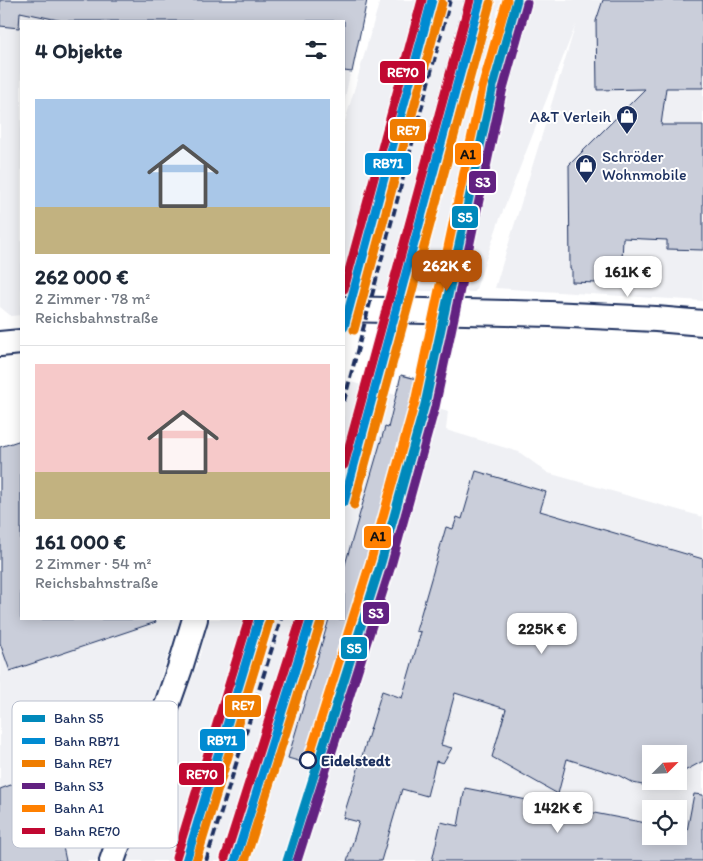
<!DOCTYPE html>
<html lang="de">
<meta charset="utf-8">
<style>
:root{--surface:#fff;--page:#f2f2f3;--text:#1f2937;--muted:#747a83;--line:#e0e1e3;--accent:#b45309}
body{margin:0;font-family:Itim,sans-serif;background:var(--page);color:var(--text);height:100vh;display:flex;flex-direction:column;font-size:19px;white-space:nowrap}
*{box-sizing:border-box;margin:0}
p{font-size:16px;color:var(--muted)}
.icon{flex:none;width:28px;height:28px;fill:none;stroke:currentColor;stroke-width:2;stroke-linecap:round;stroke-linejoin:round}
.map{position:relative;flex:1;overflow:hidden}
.panel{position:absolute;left:20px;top:20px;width:325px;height:600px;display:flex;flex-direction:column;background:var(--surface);border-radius:0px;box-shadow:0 2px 12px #0003}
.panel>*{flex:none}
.needle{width:32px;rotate:66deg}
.fabs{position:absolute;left:642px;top:745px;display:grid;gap:10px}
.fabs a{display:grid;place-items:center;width:45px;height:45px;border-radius:0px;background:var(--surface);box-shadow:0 2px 12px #0003;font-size:25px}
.price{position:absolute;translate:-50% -42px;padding:0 11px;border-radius:10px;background:#fff;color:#222;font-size:16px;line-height:32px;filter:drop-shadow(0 1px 2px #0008)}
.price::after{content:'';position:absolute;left:50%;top:30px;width:15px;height:11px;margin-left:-8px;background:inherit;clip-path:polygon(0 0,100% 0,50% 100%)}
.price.on{background:var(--accent);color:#fff}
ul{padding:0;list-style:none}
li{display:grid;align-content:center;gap:10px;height:265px;padding:0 15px}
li+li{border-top:1px solid var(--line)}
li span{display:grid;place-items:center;height:155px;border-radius:0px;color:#555}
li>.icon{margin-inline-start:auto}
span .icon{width:90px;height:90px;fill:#fffc;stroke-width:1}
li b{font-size:21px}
h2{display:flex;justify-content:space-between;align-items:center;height:60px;padding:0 15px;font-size:21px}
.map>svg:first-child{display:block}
.built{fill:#eff0f4;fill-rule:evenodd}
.building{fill:#caceda;stroke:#1b2f5e}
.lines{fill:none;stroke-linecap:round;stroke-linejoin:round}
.minor-casing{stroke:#1b2f5e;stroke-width:28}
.minor{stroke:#fff;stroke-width:24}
.rail{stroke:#1b2f5e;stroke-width:4;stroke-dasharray:8 4;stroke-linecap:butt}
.rail-1-casing{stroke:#fff;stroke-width:12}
.rail-2-casing{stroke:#fff;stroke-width:12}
.rail-3-casing{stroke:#fff;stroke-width:12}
.rail-4-casing{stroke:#fff;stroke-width:12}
.rail-5-casing{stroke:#fff;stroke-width:12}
.rail-6-casing{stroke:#fff;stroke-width:12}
.rail-1{stroke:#0089bb;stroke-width:9}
.rail-2{stroke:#008bd2;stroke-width:9}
.rail-3{stroke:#ef7d00;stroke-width:9}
.rail-4{stroke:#622181;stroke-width:9}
.rail-5{stroke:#ff8000;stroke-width:9}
.rail-6{stroke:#c10831;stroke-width:9}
.stop-dot{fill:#fff;stroke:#1b2f5e;stroke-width:2.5}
.labels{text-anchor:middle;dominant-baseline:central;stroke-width:4;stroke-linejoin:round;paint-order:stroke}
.poi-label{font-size:16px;fill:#1b2f5e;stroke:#fff;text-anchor:end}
.stop-label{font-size:16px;font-weight:bold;fill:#1b2f5e;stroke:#fff;text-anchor:start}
.key{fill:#fff;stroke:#bbc1cf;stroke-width:1}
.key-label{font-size:14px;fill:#1b2f5e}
.line-badge{stroke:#fff;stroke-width:2}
.badge-label{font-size:14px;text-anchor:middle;font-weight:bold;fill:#fff}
.pale-badge-label{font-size:14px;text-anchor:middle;font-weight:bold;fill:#111}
</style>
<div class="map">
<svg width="703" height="861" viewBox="0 0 703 861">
<rect width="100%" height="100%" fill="#fff"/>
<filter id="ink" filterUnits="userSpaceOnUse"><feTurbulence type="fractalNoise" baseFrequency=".02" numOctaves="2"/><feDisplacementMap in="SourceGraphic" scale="10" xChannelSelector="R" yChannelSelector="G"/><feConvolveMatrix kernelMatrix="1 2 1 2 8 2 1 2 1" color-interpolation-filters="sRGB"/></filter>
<g filter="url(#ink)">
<path class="built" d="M0,0H366L344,102V21H21V315L11,316L0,307Z
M380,0H703V301L495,288L576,24L499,221L475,292L344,289V125Z
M401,375L420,380L414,400L448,411L446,430L519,452L548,473L703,517V861H127L147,800L197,665L210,619H344V380L396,395ZM651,754H679V781H651ZM651,809H679V836H651Z
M21,581V619H180L99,861H0V588Z"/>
<path class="building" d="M0,0H367L352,72L344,71V21H63L20,12L19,28L0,26Z
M603,0H703V88H666L661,125H703V250L667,249V240L623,238L621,284L572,282V269H570L569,165L645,89L597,90L596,21Z
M401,375L420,380L407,432L411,433L375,562L312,765L288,758L329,619H344V568L385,427L388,428Z
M21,440V619H155L156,622L10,671L0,643V447Z
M476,471L546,492L540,511L703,559V761L679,774V754H651V781H666L647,786L633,783L618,775L567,759L558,794L492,757L506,709L455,693L441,745L452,748L443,763L436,761L427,796L402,789L381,861H347L359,822L343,818L382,691L402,698L421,632L416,631L446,527L453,529L457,517L462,519Z
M79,716L102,780L63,794L79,841L63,847L66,861H0V789L54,769L40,730Z
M465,788L651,824V836H679V829L687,831L694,794L703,795V861H432L441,822L458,826Z"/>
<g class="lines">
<g class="minor-casing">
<path id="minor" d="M344,309L550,314L656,319L703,323
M0,344L21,342
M112,861L180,668L195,619"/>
</g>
<use href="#minor" class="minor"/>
<path class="rail" d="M344,401L450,0
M344,455L466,0
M206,861L281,619
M222,861L297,619"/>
<g class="rail-1-casing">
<path id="rail-1" d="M287,861L381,563L425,404L492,90L517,0"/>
</g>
<g class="rail-2-casing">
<path id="rail-2" d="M344,327L432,0
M344,502L480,0
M186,861L259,619
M235,861L311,619"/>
</g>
<g class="rail-3-casing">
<path id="rail-3" d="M354,330L442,3
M354,505L490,3
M196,861L269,622
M245,861L321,622"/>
</g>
<g class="rail-4-casing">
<path id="rail-4" d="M297,861L391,566L435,407L502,92L527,3"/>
</g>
<g class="rail-5-casing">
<path id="rail-5" d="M308,760L371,560L415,402L482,88L507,0"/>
</g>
<g class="rail-6-casing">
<path id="rail-6" d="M344,289L422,0
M344,465L470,0
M176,858L249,619
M225,858L301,619"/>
</g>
<use href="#rail-1" class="rail-1"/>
<use href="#rail-2" class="rail-2"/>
<use href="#rail-3" class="rail-3"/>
<use href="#rail-4" class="rail-4"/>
<use href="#rail-5" class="rail-5"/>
<use href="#rail-6" class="rail-6"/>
</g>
</g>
<defs>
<g id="shop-pin" transform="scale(1.125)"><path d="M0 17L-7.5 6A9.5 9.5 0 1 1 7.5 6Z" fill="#1b2f5e" stroke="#fff"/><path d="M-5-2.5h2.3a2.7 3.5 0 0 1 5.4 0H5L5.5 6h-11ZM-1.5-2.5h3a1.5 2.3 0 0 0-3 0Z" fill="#fff"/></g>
</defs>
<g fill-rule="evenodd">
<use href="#shop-pin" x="627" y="116"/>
<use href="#shop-pin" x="586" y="165"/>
</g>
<circle class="stop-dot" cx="308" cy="760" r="8"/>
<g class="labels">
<g class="poi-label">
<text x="611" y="116">A&amp;T Verleih</text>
<text x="602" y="156" text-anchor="start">Schröder<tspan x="602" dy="18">Wohnmobile</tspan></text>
</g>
<g class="stop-label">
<text x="321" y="760">Eidelstedt</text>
</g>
</g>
<rect x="12" y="701" width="166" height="147" rx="8" class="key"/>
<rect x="22" y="715" width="23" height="7" fill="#0089bb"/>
<rect x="22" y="738" width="23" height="6" fill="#008bd2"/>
<rect x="22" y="760" width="23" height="7" fill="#ef7d00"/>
<rect x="22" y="783" width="23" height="6" fill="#622181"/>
<rect x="22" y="805" width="23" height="7" fill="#ff8000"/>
<rect x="22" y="828" width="23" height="6" fill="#c10831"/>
<g class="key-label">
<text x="54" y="723">Bahn S5</text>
<text x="54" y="746">Bahn RB71</text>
<text x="54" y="768">Bahn RE7</text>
<text x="54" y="791">Bahn S3</text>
<text x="54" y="813">Bahn A1</text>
<text x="54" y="836">Bahn RE70</text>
</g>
<g class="line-badge">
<rect x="379" y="60" width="47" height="24" rx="5" fill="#c10831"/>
<rect x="389" y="118" width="38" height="24" rx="5" fill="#ef7d00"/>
<rect x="454" y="142" width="28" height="24" rx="5" fill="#ff8000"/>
<rect x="364" y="152" width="48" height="24" rx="5" fill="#008bd2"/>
<rect x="468" y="170" width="29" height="24" rx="5" fill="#622181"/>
<rect x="451" y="205" width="28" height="24" rx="5" fill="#0089bb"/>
<rect x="363" y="525" width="29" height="24" rx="5" fill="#ff8000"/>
<rect x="362" y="601" width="28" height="24" rx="5" fill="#622181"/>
<rect x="340" y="636" width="28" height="24" rx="5" fill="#0089bb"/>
<rect x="224" y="694" width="38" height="24" rx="5" fill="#ef7d00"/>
<rect x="199" y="728" width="47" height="24" rx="5" fill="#008bd2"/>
<rect x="178" y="762" width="47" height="24" rx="5" fill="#c10831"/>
</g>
<g class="badge-label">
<text x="403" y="77">RE70</text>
<text x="408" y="135">RE7</text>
<text x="388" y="168">RB71</text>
<text x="483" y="187">S3</text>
<text x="465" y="222">S5</text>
<text x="376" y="618">S3</text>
<text x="354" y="653">S5</text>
<text x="243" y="710">RE7</text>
<text x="222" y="745">RB71</text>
<text x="202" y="779">RE70</text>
</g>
<g class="pale-badge-label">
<text x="468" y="159">A1</text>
<text x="378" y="541">A1</text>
</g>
</svg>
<div class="fabs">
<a><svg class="needle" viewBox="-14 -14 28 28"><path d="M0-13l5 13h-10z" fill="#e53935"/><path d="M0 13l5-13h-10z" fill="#747a83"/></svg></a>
<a><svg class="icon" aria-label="locate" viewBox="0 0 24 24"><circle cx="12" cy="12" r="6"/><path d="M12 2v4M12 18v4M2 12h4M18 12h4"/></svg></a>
</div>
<b class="price on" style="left:447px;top:292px">262K €</b>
<b class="price" style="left:628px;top:298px">161K €</b>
<b class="price" style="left:542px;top:655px">225K €</b>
<b class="price" style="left:558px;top:834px">142K €</b>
<section class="panel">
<h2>4 Objekte<svg class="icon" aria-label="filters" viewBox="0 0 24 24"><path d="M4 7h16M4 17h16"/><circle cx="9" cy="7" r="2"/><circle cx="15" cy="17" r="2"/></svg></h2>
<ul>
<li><span style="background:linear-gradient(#a9c7e8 70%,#c2b280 0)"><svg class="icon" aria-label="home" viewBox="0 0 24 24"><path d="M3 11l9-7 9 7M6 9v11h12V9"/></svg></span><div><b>262 000 €</b><p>2 Zimmer · 78 m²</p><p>Reichsbahnstraße</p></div></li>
<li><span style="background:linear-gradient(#f6c9c9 70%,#c2b280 0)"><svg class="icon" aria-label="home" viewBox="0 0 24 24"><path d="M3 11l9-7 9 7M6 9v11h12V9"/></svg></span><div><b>161 000 €</b><p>2 Zimmer · 54 m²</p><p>Reichsbahnstraße</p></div></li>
</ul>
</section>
</div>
